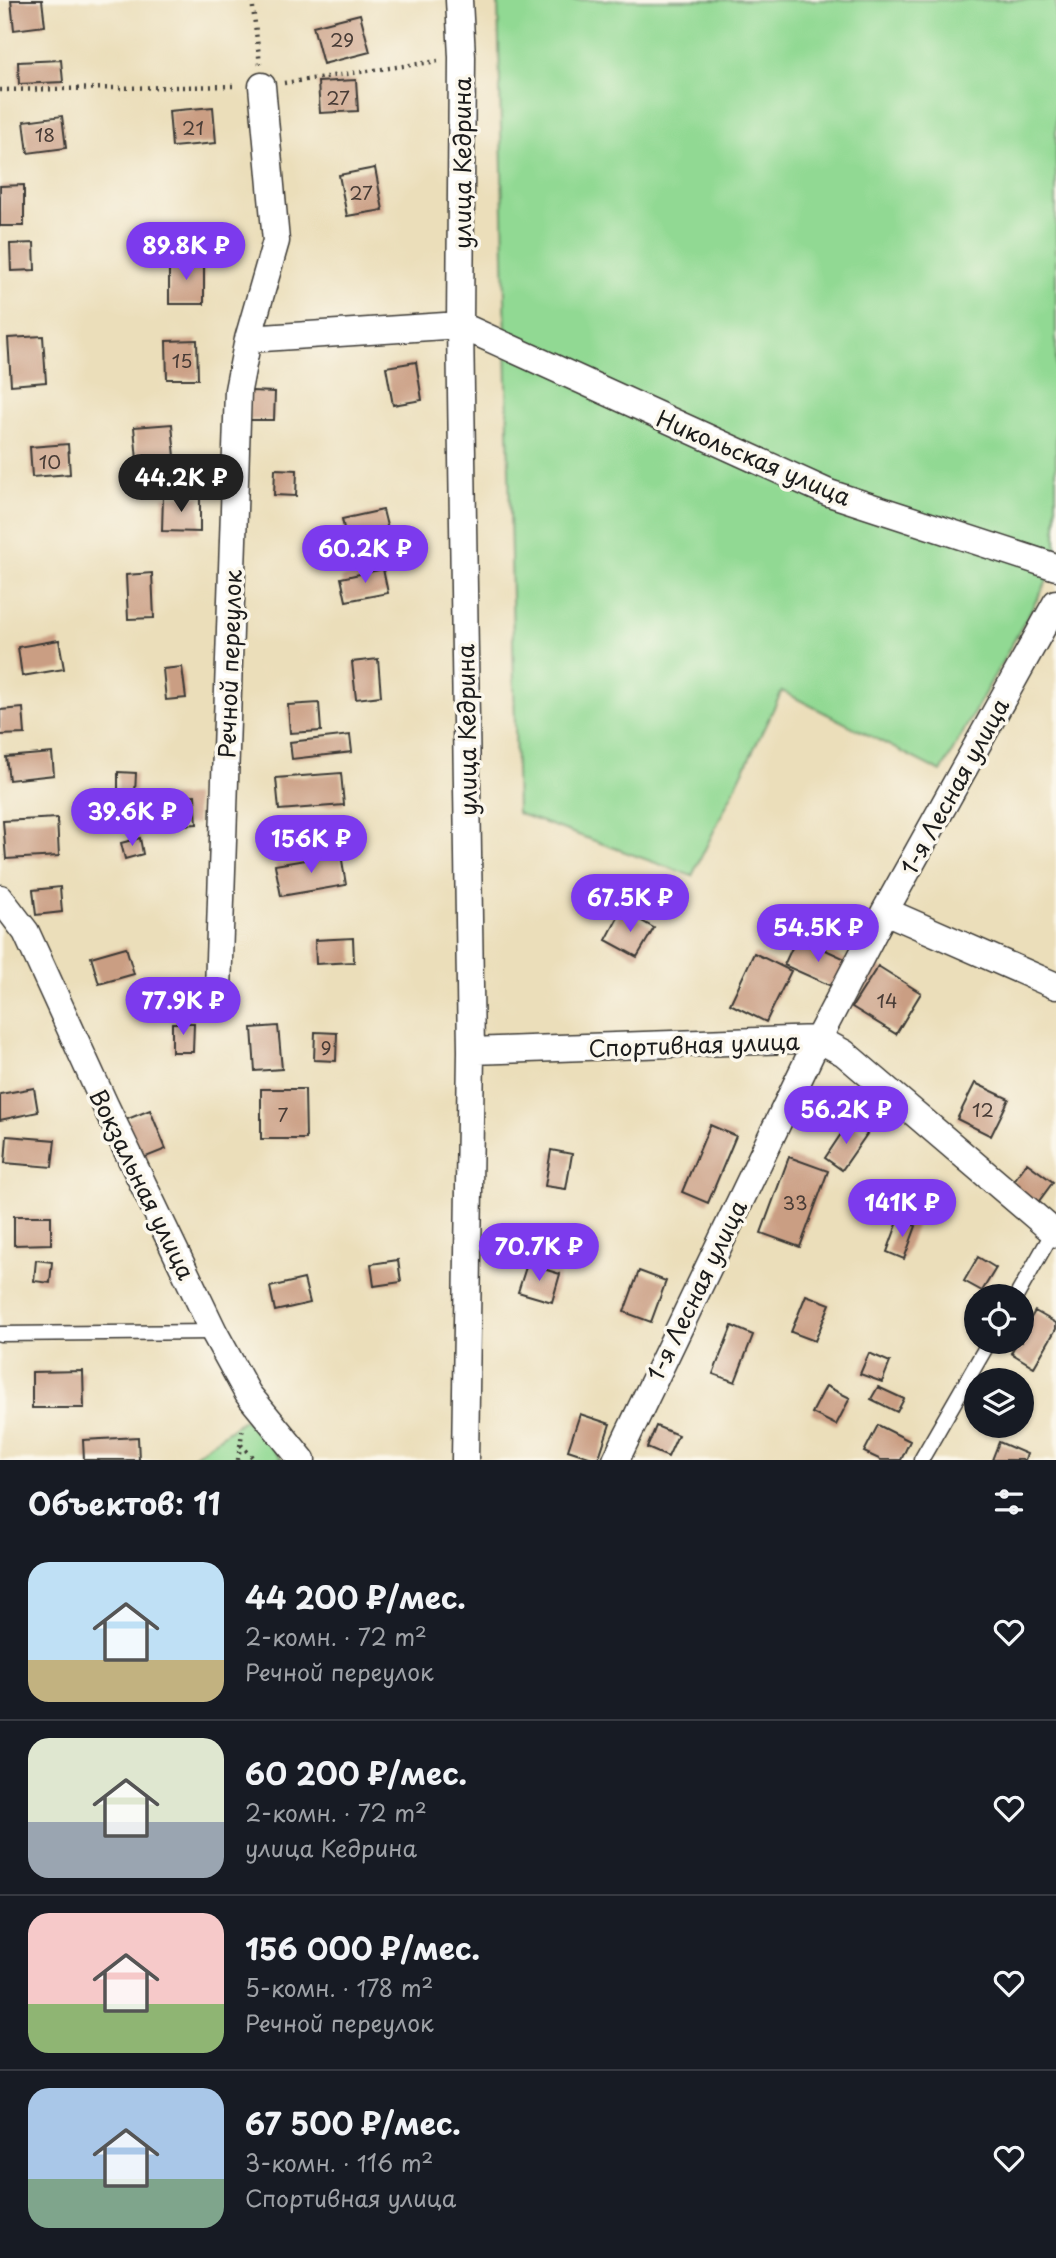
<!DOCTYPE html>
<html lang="ru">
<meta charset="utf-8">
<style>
:root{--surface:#171b24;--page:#242831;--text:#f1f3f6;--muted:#9ea1a6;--line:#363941;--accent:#7c3aed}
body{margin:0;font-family:"Playpen Sans",sans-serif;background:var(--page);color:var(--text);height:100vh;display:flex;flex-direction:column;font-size:26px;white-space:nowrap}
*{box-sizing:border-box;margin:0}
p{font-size:23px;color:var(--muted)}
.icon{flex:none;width:38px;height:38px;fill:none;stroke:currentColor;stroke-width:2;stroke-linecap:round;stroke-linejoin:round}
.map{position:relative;height:1460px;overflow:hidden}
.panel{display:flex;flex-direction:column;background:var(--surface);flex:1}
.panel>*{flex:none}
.fabs{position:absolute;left:964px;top:1284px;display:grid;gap:14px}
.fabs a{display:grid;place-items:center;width:70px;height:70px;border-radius:50%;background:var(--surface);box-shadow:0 2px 5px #0004;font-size:35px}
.price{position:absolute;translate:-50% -60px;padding:0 16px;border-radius:24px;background:var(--accent);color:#fff;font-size:23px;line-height:46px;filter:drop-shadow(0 2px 4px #0008)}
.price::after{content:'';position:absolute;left:50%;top:42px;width:21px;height:16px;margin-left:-10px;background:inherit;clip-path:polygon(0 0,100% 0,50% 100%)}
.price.current{background:#222;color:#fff}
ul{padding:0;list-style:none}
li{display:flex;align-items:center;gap:21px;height:175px;padding:0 28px}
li+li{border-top:2px solid var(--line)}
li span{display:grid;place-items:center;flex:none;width:196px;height:140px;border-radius:21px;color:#555}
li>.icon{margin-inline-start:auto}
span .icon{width:84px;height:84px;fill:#fffc;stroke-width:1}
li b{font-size:30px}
h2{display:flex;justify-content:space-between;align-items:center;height:84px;padding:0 28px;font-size:30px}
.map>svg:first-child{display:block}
.green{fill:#91d993;stroke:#567a58;stroke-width:2}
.building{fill:#ca9e83}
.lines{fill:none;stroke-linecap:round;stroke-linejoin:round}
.service-casing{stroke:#3b3934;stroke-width:17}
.minor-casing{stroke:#3b3934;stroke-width:29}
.path{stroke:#3b3934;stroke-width:4.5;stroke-dasharray:2 5;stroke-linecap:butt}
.service{stroke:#fff;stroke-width:14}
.minor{stroke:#fff;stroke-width:26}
.labels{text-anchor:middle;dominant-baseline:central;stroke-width:7;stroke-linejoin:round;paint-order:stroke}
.number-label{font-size:19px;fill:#483c36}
.street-label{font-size:23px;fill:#1c1c1c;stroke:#fbf7ec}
</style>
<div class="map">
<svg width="1056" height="1460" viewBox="0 0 1056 1460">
<rect width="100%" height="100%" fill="#fbf7ec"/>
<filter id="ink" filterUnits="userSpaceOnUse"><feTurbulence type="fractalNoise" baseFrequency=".0143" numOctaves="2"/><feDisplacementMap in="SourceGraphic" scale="14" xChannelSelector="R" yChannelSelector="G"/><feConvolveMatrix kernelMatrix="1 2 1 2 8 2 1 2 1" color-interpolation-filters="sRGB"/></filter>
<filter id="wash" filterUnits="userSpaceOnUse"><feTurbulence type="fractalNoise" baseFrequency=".00686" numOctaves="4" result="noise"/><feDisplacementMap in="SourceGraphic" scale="28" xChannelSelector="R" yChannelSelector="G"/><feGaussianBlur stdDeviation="1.57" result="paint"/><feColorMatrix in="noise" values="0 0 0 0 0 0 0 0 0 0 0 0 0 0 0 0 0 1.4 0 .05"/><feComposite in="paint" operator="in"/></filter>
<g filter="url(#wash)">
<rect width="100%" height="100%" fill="#ebdeba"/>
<path class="green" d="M498,0H1056V565L941,772L782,691L692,876L517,813Z
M245,1419L283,1460H188Z"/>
<g id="blocks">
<path class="building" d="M11,0H42L45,26L14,30Z
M360,14L370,52L323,64L313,26Z
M61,60L63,82L19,84L18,62Z
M356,80L358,111L320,113L318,82Z
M213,107L216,143L172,147L169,111Z
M62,116L66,148L28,153L24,121Z
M375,168L383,210L347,216L339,175Z
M24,185V226H0V186Z
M34,243L35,270L11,271L10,244Z
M169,261H204V304H169Z
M43,336L46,382L11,385L8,338Z
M197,340L198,379H167L166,341Z
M416,362L422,400L393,405L386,367Z
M250,391L275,392L274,420H249Z
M172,424L176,468L138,471L134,427Z
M68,444L70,474L32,477L30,447Z
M275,469L297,470L296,496L274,495Z
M163,496L200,497V532L162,531Z
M383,510L389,534L347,543L342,519Z
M383,569L388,593L346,601L341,578Z
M152,573L154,618L128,619L126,575Z
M59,640L64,669L22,676L18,647Z
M378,659L381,696L356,699L352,662Z
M182,667L186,698L166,700L163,669Z
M319,703L321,731L290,733L288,705Z
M23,708L25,734L0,735V710Z
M350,735L352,752L292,759L290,742Z
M52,753L54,775L9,780L6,757Z
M118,772L136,773L135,794H118Z
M341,773L344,805L279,810L276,778Z
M195,795L197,824L168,826L166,797Z
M57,818L59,856L6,859L3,821Z
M140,838L143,854L125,859L121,843Z
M341,854L346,885L281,896L275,865Z
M60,887L62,912L36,915L33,890Z
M622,910L654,928L637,957L606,940Z
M797,937L852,962L840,990L784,965Z
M353,938L354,962L316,964L315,940Z
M126,947L134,974L99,984L91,957Z
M754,953L791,971L766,1022L730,1004Z
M878,966L921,993L896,1034L852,1007Z
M172,1023H194L193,1052H172Z
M278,1026L282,1069L255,1071L252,1028Z
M315,1032L337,1033L336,1061L314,1060Z
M975,1083L1009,1099L991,1136L957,1119Z
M34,1088L38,1112L0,1120V1094Z
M261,1089H305L306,1139H261Z
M150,1110L166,1149L141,1159L125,1120Z
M849,1122L867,1134L842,1170L825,1158Z
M710,1125L736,1136L708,1203L682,1192Z
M7,1136L55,1140L52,1167L5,1163Z
M551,1150L572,1154L566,1189L545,1186Z
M789,1157L828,1171L800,1247L761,1233Z
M1027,1163L1053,1182L1036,1205L1010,1186Z
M14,1216H51V1244L14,1245Z
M899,1219L916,1226L904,1259L887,1252Z
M978,1257L996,1268L982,1291L964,1281Z
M36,1260L52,1262L50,1283L34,1281Z
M398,1260L401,1282L374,1286L371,1264Z
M527,1264L560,1274L552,1302L518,1292Z
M639,1271L666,1281L651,1322L624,1312Z
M304,1279L310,1303L275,1311L270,1287Z
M806,1295L830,1304L815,1341L791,1332Z
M1035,1311L1056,1323V1329L1034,1367L1011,1353L1017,1342H1022V1333Z
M732,1326L753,1335L735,1382L713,1374Z
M869,1353L890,1362L882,1382L860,1374Z
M83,1371L84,1408H32V1372Z
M826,1386L850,1398L836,1425L812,1413Z
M878,1387L904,1399L897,1412L871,1399Z
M580,1414L610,1424L598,1460L568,1450Z
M878,1425L910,1441L901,1460H881L864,1452Z
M656,1426L678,1435L668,1457L647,1448Z
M138,1437L139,1460H84L83,1440Z
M999,1442L1027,1454L1025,1460H992Z"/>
</g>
</g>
<g filter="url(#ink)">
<use href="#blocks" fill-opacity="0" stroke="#3b3934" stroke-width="2"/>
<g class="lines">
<g class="service-casing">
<path id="service" d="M1016,1297L1053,1232
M0,1334L214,1332
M921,1460L989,1342"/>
</g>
<g class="minor-casing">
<path id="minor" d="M459,0L462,57L460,325L471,1051L465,1460
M248,339L276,241L262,86
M0,898L26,932L105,1105L214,1332L248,1394L302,1460
M885,911L1056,986
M218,990L238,390L248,339L460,325L829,493L1056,567
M471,1051L818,1039L844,1053L1056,1234
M616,1460L818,1039L885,911L1056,603"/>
</g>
<path class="path" d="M252,0L260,64
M284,83L438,61
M0,90L237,86
M241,1445L255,1460
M238,1460L243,1426"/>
<use href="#service" class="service"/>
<use href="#minor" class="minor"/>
</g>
</g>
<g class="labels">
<g class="number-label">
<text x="342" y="39">29</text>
<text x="338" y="97">27</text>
<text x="193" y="127">21</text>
<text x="45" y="134">18</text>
<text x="361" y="192">27</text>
<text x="182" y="360">15</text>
<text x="50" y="461">10</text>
<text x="887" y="1000">14</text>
<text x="326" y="1047">9</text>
<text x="983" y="1109">12</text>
<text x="283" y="1114">7</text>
<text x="795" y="1202">33</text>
</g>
<g class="street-label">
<text transform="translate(461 163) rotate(-90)">улица Кедрина</text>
<text transform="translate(754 457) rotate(23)">Никольская улица</text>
<text transform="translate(229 664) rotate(-88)">Речной переулок</text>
<text transform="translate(466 730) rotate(-91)">улица Кедрина</text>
<text transform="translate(954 786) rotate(-61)">1-я Лесная улица</text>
<text transform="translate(694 1044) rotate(-2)">Спортивная улица</text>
<text transform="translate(143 1184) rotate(64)">Вокзальная улица</text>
<text transform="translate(696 1290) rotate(-64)">1-я Лесная улица</text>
</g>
</g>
</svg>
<div class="fabs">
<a><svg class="icon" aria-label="locate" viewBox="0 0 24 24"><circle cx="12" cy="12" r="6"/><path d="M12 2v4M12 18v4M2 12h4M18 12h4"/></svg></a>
<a><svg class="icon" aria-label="layers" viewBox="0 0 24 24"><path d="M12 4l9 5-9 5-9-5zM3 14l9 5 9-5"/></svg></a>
</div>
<b class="price" style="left:186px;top:282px">89.8K ₽</b>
<b class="price current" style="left:181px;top:514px">44.2K ₽</b>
<b class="price" style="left:365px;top:585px">60.2K ₽</b>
<b class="price" style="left:132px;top:848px">39.6K ₽</b>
<b class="price" style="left:311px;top:875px">156K ₽</b>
<b class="price" style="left:630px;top:934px">67.5K ₽</b>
<b class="price" style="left:818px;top:964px">54.5K ₽</b>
<b class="price" style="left:183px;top:1037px">77.9K ₽</b>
<b class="price" style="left:846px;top:1146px">56.2K ₽</b>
<b class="price" style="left:902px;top:1239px">141K ₽</b>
<b class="price" style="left:539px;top:1283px">70.7K ₽</b>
</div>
<section class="panel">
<h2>Объектов: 11<svg class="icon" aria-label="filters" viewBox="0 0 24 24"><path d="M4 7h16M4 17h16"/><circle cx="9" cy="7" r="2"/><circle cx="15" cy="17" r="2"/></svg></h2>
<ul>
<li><span style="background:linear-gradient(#bfe0f5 70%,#c2b280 0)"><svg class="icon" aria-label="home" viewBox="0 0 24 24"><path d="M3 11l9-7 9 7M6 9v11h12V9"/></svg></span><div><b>44 200 ₽/мес.</b><p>2-комн. · 72 m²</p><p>Речной переулок</p></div><svg class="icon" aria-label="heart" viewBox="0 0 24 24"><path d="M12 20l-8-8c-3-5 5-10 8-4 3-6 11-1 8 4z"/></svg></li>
<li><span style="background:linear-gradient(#dfe7d0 60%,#9aa5b1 0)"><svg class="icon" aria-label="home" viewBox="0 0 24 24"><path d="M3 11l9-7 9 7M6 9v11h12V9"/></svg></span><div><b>60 200 ₽/мес.</b><p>2-комн. · 72 m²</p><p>улица Кедрина</p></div><svg class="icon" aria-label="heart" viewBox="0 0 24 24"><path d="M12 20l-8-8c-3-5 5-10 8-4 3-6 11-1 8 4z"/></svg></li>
<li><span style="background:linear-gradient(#f6c9c9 65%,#8fb573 0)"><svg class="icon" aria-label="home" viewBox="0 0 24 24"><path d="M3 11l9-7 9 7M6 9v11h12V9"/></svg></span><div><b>156 000 ₽/мес.</b><p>5-комн. · 178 m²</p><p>Речной переулок</p></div><svg class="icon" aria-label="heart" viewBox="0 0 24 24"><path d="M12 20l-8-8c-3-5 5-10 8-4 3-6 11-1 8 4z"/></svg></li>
<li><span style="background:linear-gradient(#a9c7e8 65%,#7fa58c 0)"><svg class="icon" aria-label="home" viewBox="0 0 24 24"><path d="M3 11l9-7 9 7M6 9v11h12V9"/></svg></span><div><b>67 500 ₽/мес.</b><p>3-комн. · 116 m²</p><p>Спортивная улица</p></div><svg class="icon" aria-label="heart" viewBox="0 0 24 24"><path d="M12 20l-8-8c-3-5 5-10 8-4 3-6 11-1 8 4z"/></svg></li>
</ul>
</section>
